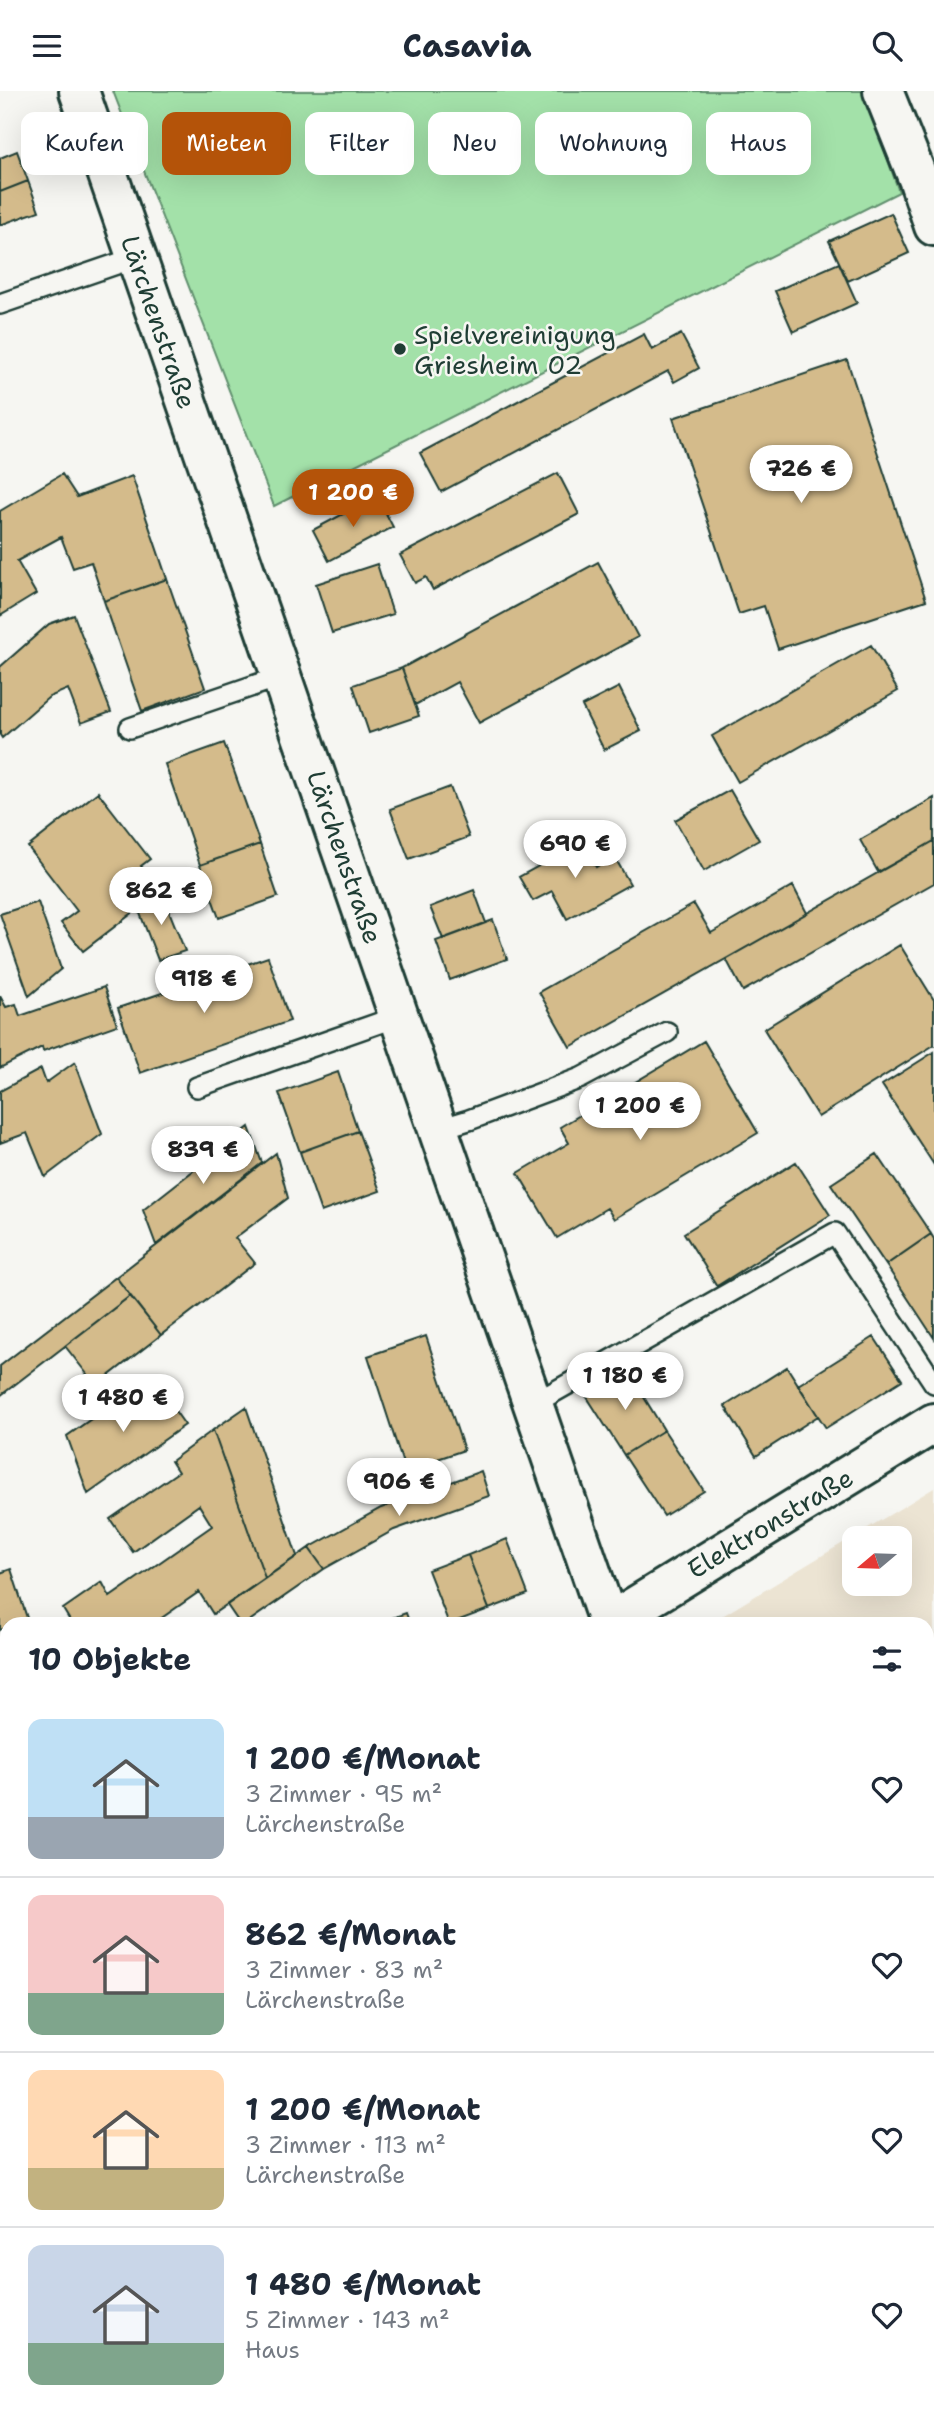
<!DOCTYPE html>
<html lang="de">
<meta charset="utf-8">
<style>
:root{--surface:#fff;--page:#f6f6f7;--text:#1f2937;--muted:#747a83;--line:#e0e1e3;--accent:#b45309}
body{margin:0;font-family:"Shantell Sans",sans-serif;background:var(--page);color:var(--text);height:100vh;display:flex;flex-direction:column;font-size:26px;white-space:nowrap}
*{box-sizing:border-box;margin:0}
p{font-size:23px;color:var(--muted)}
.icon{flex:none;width:38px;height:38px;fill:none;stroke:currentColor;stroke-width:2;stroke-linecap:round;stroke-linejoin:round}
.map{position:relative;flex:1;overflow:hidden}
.drawer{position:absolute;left:0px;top:1526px;width:934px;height:800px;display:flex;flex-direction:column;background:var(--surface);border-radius:21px 21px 0 0;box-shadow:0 7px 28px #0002}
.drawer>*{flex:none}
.banner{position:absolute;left:21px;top:21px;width:892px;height:63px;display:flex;gap:14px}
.needle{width:46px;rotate:251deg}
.buttons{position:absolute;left:842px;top:1435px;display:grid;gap:14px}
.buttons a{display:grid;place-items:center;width:70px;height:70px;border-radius:14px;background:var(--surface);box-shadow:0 7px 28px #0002;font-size:35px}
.price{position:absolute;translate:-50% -60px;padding:0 16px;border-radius:24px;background:#fff;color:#222;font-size:23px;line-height:46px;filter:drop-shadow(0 2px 4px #0008)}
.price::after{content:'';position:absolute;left:50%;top:42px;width:21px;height:16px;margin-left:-10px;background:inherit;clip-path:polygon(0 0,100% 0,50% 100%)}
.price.active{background:var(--accent);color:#fff}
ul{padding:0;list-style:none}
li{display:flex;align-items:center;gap:21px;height:175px;padding:0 28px}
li+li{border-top:2px solid var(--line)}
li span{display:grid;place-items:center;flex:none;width:196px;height:140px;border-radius:14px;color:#555}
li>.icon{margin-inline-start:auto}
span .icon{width:84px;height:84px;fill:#fffc;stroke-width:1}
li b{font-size:30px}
h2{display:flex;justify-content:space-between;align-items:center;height:84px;padding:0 28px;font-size:30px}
.pill{padding:0 24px;border-radius:14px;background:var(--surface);box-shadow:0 7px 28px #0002;font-size:24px;line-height:63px}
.pill.active{background:var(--accent);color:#fff}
header{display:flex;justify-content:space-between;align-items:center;height:91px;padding:0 28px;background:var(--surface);font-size:32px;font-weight:700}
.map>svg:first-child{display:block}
.built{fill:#ece4d3;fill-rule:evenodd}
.green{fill:#a3e1a9;stroke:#618f6e;stroke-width:2}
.building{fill:#d4bb8b;stroke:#1f3d34;stroke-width:2}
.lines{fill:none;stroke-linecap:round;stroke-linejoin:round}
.lane-casing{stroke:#1f3d34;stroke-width:24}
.street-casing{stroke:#1f3d34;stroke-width:44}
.lane{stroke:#f6f6f2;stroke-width:19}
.street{stroke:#f6f6f2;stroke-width:38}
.poi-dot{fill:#1f3d34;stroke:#f6f6f2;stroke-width:2.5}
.labels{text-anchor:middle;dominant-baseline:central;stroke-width:5;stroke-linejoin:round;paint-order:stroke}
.street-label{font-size:26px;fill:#1f3d34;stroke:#f6f6f2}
.poi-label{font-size:26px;fill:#1f3d34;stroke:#f6f6f2;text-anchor:start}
</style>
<header><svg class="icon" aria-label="menu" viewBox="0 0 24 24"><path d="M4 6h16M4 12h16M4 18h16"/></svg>Casavia<svg class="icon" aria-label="search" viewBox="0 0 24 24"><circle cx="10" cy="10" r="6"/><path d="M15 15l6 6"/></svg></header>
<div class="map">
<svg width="934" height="2325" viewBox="0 0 934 2325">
<rect width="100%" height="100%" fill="#f6f6f2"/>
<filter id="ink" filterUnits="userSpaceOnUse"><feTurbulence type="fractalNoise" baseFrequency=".0143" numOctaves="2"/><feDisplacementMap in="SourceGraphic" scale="14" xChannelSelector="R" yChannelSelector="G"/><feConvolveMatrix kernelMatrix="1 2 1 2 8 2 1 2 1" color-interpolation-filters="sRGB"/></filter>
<g filter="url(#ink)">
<path class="built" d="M934,1397V2325H873L870,2319H928V1533H709ZM854,1447H900V1493H854Z
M229,2319H773L764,2325H231Z"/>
<path class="green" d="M113,0H864L899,101L274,415Z
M773,2319H869L873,2325H764Z"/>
<path class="building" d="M17,60L28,90L0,101V67Z
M28,90L39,120L0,134V101Z
M891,122L909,162L848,190L829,150Z
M839,172L857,212L793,241L775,200Z
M644,243L652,259L681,243L699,277L674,291L668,280L441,401L420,362Z
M847,269L926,509L778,558L764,515L739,523L673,327Z
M558,382L579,423L433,499L426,486L415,492L400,464Z
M62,383L77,406L132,385L167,488L104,510L91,471L73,477L61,446L17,470L36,503L0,525V420Z
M377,405L393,436L329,470L313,439Z
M598,471L638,546L479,632L457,591L415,614L402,577Z
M377,473L393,523L332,542L316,493Z
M167,488L205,597L142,620L104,510Z
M74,524L111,621L81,632L68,598L49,606L2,647L0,644V576L49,533Z
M871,554L898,600L738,691L712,645Z
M402,577L419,625L369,642L353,594Z
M619,596L641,640L604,659L582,615Z
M224,652L260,753L200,774L165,673Z
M450,696L469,746L409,768L390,718Z
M730,699L759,749L704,780L675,729Z
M98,701L150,768L141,775L161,800L83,860L61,832L77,820L28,756Z
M934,707V750L878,781L860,749Z
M934,750V792L743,900L726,868Z
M582,751L596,776L614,765L630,793L567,828L552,800L533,810L519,786Z
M260,753L278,806L219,827L200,774Z
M793,795L807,822L570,956L539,901L694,813L711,842Z
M474,799L486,832L443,848L430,816Z
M161,800L185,860L158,869L138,817Z
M38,811L61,878L29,905L0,823Z
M493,829L507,868L450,889L436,850Z
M900,854L934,909V954L818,1026L764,938Z
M268,866L290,930L140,982L118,917Z
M104,896L117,934L43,960L42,956L0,977V905L6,916L16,913L20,925Z
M704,950L758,1042L614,1128L607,1117L557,1147L518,1082L569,1052L560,1036Z
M934,961V1074L882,994Z
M75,971L102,1043L45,1086L27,1042L0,1052V1000L41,978L46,992Z
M338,981L358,1040L300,1061L279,1002Z
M249,1036L262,1072L156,1154L143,1119Z
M358,1040L380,1100L321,1121L300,1061Z
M276,1062L288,1107L235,1147L255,1172L161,1244L116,1186Z
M877,1063L931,1143L886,1174L831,1093Z
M796,1071L830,1124L717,1195L684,1142Z
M931,1143L934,1148V1247L886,1174Z
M116,1186L130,1205L0,1305V1275Z
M130,1205L161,1244L89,1300L80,1289L87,1283L65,1255Z
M426,1245L464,1359L405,1379L368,1265Z
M874,1246L902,1289L826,1337L798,1294Z
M787,1276L818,1325L756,1365L725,1315Z
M626,1277L664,1339L624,1364L585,1303Z
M151,1286L185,1334L88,1403L67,1345Z
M246,1316L297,1465L265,1487L213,1339Z
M213,1339L265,1487L213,1523L199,1501L153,1533H72L63,1518L102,1491L110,1506L212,1435L199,1414L133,1461L110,1428L178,1381L171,1370Z
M664,1339L704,1400L664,1425L624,1364Z
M481,1380L489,1405L394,1439L324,1478L309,1457L381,1417Z
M507,1448L528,1503L489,1518L468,1464Z
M309,1457L324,1478L245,1533H240L227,1514Z
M468,1464L489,1518L449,1533L428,1479Z
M11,1478L28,1530L7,1533V1537L0,1539V1482Z
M406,1522L410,1533H375Z
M934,1580V1803L928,1783V1582Z
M7,1987V2038L0,2026V1991Z
M934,2027V2104L928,2085V2029Z
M7,2070V2099L0,2104V2074Z
M7,2175V2243L0,2247V2180Z
M66,2319H107L98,2325H70Z
M260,2319H323L324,2323L262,2325Z
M434,2319H455L446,2325H438Z
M605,2319H721L712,2325H596Z"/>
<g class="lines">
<g class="lane-casing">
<path id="lane" d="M0,213L137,166
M130,637L282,585
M197,996L399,925
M439,1038L469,1029L581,987L667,941
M533,1313L835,1142L934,1292
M16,2325L17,2319"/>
</g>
<g class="street-casing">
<path id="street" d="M79,0L609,1533
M883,0L919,90L934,135
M607,1533L934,1332
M0,1794L7,1814
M0,1913L7,1908
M196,2319L198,2325
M893,2319L897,2325"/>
</g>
<use href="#lane" class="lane"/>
<use href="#street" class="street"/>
</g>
</g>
<circle class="poi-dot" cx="400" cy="258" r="7"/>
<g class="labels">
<g class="street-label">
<text transform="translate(159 231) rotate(71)">Lärchenstraße</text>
<text transform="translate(345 766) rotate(71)">Lärchenstraße</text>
<text transform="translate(770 1432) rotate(-31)">Elektronstraße</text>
</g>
<g class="poi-label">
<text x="414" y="243">Spielvereinigung<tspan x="414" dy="30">Griesheim 02</tspan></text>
</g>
</g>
</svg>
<div class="buttons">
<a><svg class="needle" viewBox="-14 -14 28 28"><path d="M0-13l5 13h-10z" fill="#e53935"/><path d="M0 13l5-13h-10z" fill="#747a83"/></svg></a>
</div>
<b class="price" style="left:801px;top:414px">726 €</b>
<b class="price active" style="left:353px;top:438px">1 200 €</b>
<b class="price" style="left:575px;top:789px">690 €</b>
<b class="price" style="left:161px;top:836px">862 €</b>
<b class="price" style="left:204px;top:924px">918 €</b>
<b class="price" style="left:640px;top:1051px">1 200 €</b>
<b class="price" style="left:203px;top:1095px">839 €</b>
<b class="price" style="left:625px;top:1321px">1 180 €</b>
<b class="price" style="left:123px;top:1343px">1 480 €</b>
<b class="price" style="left:399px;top:1427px">906 €</b>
<div class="banner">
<a class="pill">Kaufen</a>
<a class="pill active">Mieten</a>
<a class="pill">Filter</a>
<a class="pill">Neu</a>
<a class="pill">Wohnung</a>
<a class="pill">Haus</a>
</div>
<section class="drawer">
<h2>10 Objekte<svg class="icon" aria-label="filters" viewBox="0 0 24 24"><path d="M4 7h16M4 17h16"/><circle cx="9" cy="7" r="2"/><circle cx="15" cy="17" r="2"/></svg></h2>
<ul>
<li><span style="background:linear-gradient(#bfe0f5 70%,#9aa5b1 0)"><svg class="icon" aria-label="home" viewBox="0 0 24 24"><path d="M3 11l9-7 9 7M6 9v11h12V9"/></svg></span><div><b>1 200 €/Monat</b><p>3 Zimmer · 95 m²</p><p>Lärchenstraße</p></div><svg class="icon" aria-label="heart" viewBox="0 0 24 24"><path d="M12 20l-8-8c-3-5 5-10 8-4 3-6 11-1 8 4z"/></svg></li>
<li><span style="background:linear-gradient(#f6c9c9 70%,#7fa58c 0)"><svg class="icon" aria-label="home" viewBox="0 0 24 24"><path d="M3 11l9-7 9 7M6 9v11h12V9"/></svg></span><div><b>862 €/Monat</b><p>3 Zimmer · 83 m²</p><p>Lärchenstraße</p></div><svg class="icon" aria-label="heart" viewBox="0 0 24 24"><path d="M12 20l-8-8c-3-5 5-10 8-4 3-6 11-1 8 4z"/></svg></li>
<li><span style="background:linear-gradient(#ffd9b3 70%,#c2b280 0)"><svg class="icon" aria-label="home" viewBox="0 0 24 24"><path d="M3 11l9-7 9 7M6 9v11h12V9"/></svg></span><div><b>1 200 €/Monat</b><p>3 Zimmer · 113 m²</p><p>Lärchenstraße</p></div><svg class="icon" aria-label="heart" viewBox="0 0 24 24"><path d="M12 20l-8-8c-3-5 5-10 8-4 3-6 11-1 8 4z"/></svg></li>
<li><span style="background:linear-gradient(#c9d6e8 70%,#7fa58c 0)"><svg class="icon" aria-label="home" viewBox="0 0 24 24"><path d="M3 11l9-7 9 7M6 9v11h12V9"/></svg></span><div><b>1 480 €/Monat</b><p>5 Zimmer · 143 m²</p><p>Haus</p></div><svg class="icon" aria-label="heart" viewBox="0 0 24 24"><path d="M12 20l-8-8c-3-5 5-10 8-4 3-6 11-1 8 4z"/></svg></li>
</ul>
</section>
</div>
